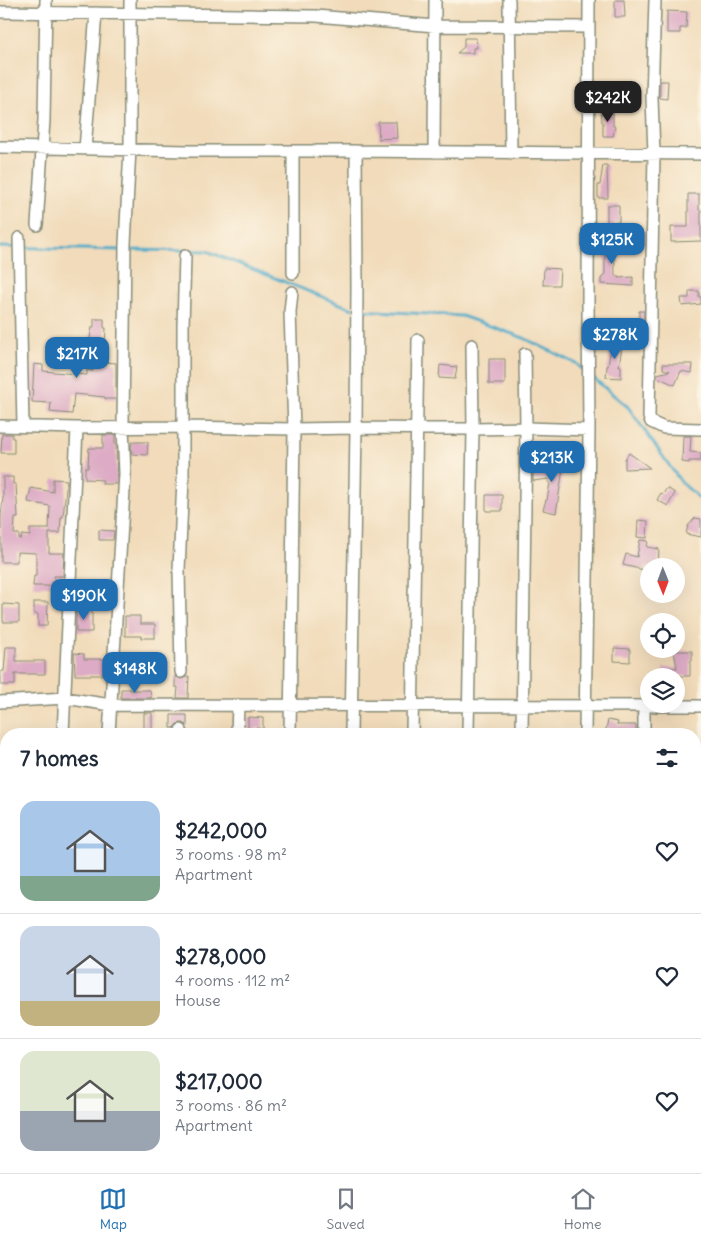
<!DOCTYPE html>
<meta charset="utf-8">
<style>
:root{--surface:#fff;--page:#f6f6f7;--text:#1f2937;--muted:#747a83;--line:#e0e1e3;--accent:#1f6fb2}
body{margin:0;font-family:Delius,sans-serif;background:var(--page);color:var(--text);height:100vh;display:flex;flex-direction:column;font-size:19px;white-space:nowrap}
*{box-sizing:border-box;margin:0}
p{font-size:16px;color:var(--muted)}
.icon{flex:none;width:28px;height:28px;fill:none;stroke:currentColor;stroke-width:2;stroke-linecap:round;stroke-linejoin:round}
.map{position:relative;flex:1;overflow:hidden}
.details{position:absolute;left:0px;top:728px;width:701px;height:446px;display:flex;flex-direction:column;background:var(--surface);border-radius:20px 20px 0 0;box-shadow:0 5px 20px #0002}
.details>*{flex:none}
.needle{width:32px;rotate:179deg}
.tools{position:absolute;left:640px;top:558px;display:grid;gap:10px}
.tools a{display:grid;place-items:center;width:45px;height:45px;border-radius:50%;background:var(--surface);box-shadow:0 5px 20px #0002;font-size:25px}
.price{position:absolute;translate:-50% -42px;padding:0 11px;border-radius:10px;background:var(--accent);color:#fff;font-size:16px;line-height:32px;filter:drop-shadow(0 1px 2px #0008)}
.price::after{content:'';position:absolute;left:50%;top:30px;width:15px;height:11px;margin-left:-8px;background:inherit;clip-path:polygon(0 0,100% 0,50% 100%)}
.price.current{background:#222;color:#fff}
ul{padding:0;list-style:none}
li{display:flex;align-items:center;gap:15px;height:125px;padding:0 20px}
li+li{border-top:1px solid var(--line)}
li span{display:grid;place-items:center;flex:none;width:140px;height:100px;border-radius:15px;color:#555}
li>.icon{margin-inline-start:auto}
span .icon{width:60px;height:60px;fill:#fffc;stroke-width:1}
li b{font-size:21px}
h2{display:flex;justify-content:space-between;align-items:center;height:60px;padding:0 20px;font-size:21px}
.tab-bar{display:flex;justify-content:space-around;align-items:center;height:70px;border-top:1px solid var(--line);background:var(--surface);font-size:14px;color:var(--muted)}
.tab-bar a{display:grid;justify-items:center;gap:2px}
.tab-bar .current{color:var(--accent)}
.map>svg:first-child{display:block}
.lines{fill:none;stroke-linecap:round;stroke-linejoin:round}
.stream{stroke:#48a9c7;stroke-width:3}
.building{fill:#ddabc5}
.street-casing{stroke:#888c77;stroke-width:14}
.street{stroke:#fff;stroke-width:11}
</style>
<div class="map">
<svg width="701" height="1173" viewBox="0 0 701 1173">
<rect width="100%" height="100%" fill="#fcf5e5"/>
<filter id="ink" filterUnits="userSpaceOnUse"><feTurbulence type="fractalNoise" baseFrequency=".02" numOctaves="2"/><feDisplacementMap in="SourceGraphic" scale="10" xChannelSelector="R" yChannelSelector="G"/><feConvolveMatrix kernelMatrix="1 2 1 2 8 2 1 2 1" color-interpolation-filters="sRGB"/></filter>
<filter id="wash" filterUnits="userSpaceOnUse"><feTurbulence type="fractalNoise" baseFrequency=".0096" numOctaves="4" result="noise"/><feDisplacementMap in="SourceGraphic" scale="20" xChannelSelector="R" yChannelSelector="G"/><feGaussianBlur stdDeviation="1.12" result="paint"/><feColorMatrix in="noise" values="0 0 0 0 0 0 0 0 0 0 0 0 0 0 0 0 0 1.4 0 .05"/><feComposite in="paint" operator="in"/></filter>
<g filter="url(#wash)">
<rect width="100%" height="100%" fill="#f1dbba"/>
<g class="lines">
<path class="stream" d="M0,247L122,250
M128,250L207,251L353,309
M360,310L462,316L524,338L577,364L585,372
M592,377L628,407L681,482L701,500"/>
</g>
<g id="blocks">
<path class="building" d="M615,0H624L625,17H615Z
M667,11L687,12L686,28H680V33H667Z
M464,38H476L477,48H473V53H457L464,47Z
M660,81H668L667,99L660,98Z
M601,110H613V126H615L613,136H603V122H602Z
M378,122H396L397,138L379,139Z
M603,165H607L608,198H598V185H600Z
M688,194H699V210H701V241L671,242V227H688Z
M607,205H619V222H614V232H607Z
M603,234H614L615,276H619V278L633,277V286L601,284V278H603V275H605V247H603Z
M544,268L560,269L559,285H543Z
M689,291H699V297H701V304L682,306L681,298H689Z
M639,311H644L643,346H638V339L632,338L634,325L639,326Z
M94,319H104V328H106L104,362L116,363V399H105V397L74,394L72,414L50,412L51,403L32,402L34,364L43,365V371L87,375V370L93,371L94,344H89L92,327H94Z
M614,339L623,340L619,366H621V378L606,377L607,366H608L610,353H612Z
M489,359H505V384H489Z
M663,364H693L692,373L681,371L675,385L657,377V374L670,371L663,369Z
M440,365L457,367L455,379L439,378Z
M2,434H12V438H14V453H1Z
M103,435H115V445H116L117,484H102L103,480L85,479V468H88L89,448H103Z
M683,436H691L690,452L701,453V461H689V463L682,462Z
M132,442H148L147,455L132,454L131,445H132Z
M629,453L650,468L625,469V459Z
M565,456L556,513L543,510L546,500H547L550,483L548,482L549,479L533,481V471L554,468L553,457Z
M3,477H13V484H16L18,518H15L14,534H19V539H21L22,535L30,536V529H49L50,506L28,502L31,488L53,492V479L67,480L63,517H61L60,533H49V553H64L63,576H54V582H51V586H33L34,576H36V553L17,552V562H1V516L3,497Z
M667,488L675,493L668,506L657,500L661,493L663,494Z
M486,495H502V511H486Z
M695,518L701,519V537L686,534L688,526Z
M638,520L648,521L647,538L637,537Z
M99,530L114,531L113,540H99Z
M640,540L648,541L647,547L659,549L658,566H645L644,570L623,565L626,554L637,557Z
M96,584H111L110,596H96Z
M34,602H48L47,626H38V614H34Z
M3,604L19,605V622H3Z
M76,610H92V632H76Z
M125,616H140V624H155V638H141V636H125Z
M6,647H16V661H45V674H15V685H1V671H4Z
M614,648L630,649V662L614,661Z
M674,651H692V661H690V676H663V668H677Z
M74,653L84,654V659H106L105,672H102V675H75Z
M175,676L181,679L189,676L188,698H177L178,687H175Z
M121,689H130V690H150L151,698H121Z
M144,713H152V729H144Z
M171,715H187V726L184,723H181L177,724L174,728H171Z
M248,717L263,718V729L256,728V731L248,730Z
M608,720L618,722L617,725H636V734H605Z"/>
</g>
</g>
<g filter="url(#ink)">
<use href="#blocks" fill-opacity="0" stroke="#888c77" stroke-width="1"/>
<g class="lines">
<g class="street-casing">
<path id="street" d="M509,0L511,153
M655,0L652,98L654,154L649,417L651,422L664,428L701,429
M0,12L316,16L435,26L589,27
M0,147L188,151H356L701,154
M85,149L96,13
M434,152L435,0
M37,225L44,120L46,0
M19,238L23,426
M293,273V151
M0,426L77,428L183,427L294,429L356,428L473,429L526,428L589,430L588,301L589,0
M181,672L179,570L183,479V326L185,256
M0,702L65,698L111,705L701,706
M644,706V734
M181,730V734
M63,734L77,428
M109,734L125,474L123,427L125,244L130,149V0
M237,734L238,705
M290,734L294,429L290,312L292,292
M351,734L356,428L357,285L356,151
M412,734L418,340
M468,734L473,429L472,345
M522,734L526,428L525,354
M585,734L589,430
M695,987H701
M130,1168V1173
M292,1168V1173
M350,1168V1173
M409,1168V1173
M649,1168V1173
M3,1173L6,980
M61,1173V1168
M180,1173V1168
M237,1173V1168
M463,1173V1168
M522,1173V1168
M585,1173V1168"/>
</g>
<use href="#street" class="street"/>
</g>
</g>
</svg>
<div class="tools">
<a><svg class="needle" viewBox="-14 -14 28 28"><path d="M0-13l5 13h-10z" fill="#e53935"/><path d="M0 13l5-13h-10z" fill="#747a83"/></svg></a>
<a><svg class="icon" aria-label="locate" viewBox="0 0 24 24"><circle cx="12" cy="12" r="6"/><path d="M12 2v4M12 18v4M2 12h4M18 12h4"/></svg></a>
<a><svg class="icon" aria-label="layers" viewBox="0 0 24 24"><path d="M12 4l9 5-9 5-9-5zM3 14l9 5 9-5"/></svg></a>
</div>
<b class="price current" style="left:608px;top:123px">$242K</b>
<b class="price" style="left:612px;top:265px">$125K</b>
<b class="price" style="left:615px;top:360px">$278K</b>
<b class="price" style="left:77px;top:379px">$217K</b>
<b class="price" style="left:552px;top:483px">$213K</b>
<b class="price" style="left:84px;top:621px">$190K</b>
<b class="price" style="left:135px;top:694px">$148K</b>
<section class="details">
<h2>7 homes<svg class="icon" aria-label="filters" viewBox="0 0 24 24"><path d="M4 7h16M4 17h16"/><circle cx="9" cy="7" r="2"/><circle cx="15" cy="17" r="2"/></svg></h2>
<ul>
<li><span style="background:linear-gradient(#a9c7e8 75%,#7fa58c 0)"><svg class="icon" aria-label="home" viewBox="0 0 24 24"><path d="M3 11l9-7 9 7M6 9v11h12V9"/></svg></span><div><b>$242,000</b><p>3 rooms · 98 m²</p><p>Apartment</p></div><svg class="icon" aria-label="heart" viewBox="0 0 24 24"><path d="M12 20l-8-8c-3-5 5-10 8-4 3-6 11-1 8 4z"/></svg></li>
<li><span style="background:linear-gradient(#c9d6e8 75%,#c2b280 0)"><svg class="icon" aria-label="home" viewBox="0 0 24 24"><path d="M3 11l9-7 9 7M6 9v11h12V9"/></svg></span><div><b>$278,000</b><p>4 rooms · 112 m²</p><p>House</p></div><svg class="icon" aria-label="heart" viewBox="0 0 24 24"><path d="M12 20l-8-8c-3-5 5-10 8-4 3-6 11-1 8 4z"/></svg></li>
<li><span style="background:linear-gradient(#dfe7d0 60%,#9aa5b1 0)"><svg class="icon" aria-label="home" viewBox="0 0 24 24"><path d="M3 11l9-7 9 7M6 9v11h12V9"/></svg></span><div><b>$217,000</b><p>3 rooms · 86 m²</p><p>Apartment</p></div><svg class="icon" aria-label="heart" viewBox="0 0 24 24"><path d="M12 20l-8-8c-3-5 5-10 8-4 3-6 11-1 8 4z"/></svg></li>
</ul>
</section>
</div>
<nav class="tab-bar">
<a class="current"><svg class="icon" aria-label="map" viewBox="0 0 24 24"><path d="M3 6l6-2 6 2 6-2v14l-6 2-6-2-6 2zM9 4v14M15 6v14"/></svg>Map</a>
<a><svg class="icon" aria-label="saved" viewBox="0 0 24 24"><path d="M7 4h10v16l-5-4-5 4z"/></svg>Saved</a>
<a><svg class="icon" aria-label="home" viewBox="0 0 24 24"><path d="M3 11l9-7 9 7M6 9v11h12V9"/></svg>Home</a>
</nav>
